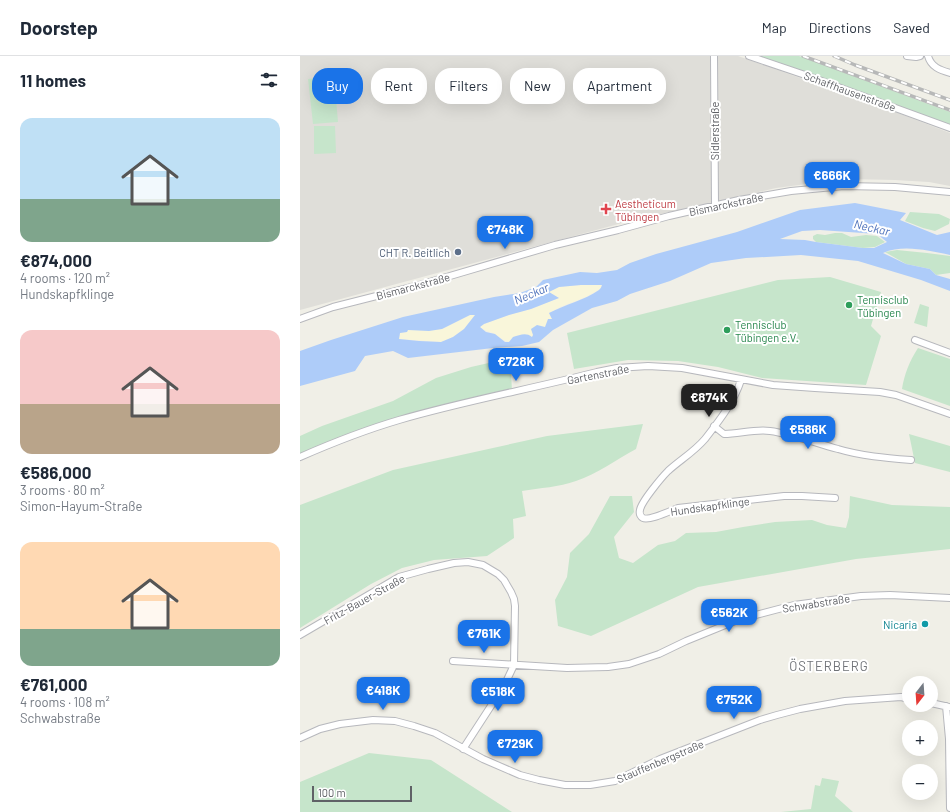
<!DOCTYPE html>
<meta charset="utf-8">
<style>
:root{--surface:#fff;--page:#f2f2f3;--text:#1f2937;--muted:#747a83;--line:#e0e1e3;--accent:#1a73e8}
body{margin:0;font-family:Barlow,sans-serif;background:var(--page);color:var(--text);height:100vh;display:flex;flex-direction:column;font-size:15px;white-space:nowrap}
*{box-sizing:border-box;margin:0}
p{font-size:13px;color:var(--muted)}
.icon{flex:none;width:22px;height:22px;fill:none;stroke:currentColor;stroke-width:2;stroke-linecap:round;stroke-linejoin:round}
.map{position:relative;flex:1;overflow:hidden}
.panel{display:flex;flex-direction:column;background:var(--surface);width:300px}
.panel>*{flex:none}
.top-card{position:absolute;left:12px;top:12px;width:380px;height:36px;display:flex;gap:8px}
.needle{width:26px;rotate:197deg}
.tools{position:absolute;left:602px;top:620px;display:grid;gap:8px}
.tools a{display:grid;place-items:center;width:36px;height:36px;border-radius:50%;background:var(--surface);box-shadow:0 4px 16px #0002;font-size:20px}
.scale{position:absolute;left:12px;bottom:10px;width:100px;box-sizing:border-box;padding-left:4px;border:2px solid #5f6166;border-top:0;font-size:11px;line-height:14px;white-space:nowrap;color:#5f6166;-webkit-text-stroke:3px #fff;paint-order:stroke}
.price{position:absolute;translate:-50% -34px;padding:0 9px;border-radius:8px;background:var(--accent);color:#fff;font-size:13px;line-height:26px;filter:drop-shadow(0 1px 2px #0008)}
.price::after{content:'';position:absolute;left:50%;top:24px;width:12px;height:9px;margin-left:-6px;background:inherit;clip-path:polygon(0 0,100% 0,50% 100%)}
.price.on{background:#222;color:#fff}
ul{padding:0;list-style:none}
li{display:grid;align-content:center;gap:8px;height:212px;padding:0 20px}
li span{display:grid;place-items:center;height:124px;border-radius:12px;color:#555}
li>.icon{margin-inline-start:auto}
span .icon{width:72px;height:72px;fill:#fffc;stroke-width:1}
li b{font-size:17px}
h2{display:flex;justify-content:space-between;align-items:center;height:48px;padding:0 20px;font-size:17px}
.tag{padding:0 14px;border-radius:16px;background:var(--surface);box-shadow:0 4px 16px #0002;font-size:14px;line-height:36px}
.tag.on{background:var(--accent);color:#fff}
header{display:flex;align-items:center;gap:24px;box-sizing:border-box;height:56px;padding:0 20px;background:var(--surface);border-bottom:1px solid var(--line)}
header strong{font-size:19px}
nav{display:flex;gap:22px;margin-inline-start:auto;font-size:14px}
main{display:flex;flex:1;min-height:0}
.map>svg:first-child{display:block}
.industrial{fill:#dfded9}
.green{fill:#c6e5cb}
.sand{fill:#f9f6da}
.water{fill:#aeccf9;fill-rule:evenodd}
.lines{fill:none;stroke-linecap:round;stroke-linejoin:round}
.street-casing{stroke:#b7b8bd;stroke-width:8}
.street{stroke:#fff;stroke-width:6}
.rail-casing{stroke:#b7b8b8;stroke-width:3.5}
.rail{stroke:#fff;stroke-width:2;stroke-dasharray:6;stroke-linecap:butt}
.health-dot{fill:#e0444e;stroke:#fff;stroke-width:1.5}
.service-dot{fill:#5c6f8a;stroke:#fff;stroke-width:1.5}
.leisure-dot{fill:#2e9e5b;stroke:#fff;stroke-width:1.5}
.culture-dot{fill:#0f9aa8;stroke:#fff;stroke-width:1.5}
.labels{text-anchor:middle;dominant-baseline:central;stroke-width:4;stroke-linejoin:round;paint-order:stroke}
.street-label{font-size:11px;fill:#5f6166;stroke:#fff}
.health-label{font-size:11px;fill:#be3a42;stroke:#fff;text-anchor:start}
.service-label{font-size:11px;fill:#4e5e75;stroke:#fff;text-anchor:end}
.leisure-label{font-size:11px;fill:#27864d;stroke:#fff;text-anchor:start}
.culture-label{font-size:11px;fill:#0d838f;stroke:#fff;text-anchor:end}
.water-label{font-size:12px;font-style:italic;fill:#5174bc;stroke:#fff}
.quarter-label{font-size:13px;letter-spacing:1px;fill:#707378;stroke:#fff}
</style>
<header>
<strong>Doorstep</strong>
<nav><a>Map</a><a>Directions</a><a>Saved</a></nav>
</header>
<main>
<section class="panel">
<h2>11 homes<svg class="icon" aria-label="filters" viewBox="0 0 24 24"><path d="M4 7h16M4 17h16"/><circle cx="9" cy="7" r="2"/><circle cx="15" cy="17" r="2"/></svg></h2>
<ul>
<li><span style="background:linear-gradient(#bfe0f5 65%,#7fa58c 0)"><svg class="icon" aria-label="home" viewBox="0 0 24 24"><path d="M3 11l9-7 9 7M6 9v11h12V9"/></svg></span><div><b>€874,000</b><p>4 rooms · 120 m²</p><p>Hundskapfklinge</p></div></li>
<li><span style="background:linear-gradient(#f6c9c9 60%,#b9a48a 0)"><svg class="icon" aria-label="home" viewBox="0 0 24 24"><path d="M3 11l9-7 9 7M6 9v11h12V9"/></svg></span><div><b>€586,000</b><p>3 rooms · 80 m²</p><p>Simon-Hayum-Straße</p></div></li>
<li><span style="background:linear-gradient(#ffd9b3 70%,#7fa58c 0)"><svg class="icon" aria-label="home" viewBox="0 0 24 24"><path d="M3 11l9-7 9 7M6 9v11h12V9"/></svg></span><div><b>€761,000</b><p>4 rooms · 108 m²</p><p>Schwabstraße</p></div></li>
</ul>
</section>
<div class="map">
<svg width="650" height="756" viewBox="0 0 650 756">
<rect width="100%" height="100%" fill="#f0efe7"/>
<path class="industrial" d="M0,0H438L580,50L650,77V130L629,126L595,124L545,123L476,132L326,166L0,254Z"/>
<path class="green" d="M449,0H499L505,2L650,56V72Z
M34,20L38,66L13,68L8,23Z
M14,70H35L36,97L14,98Z
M610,156L639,158L650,163L649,168L635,175L623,172L605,165Z
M535,177H542L551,181L566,179L577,180L585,186L575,191L563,192L516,186L513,183V180L517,178L525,179Z
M597,194L627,197L650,200V217L636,219L630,213L606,208L585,196Z
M530,221L581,236L571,270L581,280L566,329L462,322L418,311L378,305L328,304L274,313L267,277L478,224Z
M620,248L629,251L627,271L614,267Z
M618,292L650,303V350L602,333C604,319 610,304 618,292Z
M206,303L211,316L212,336L100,364L0,401V380L22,370L93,345L136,322L171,311Z
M343,368L336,393C317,403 297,418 276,425C259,431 240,432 222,435L226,460L213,463L214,482L187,500L134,504L102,512L71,528L0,572V449L93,414L247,380Z
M609,378L650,390V416L615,407Z
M310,440H332L334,456L314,481L319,502L333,507L358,489L375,485L386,477L416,476L443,471L475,466L512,464L527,469L546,472L549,461L550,440L592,449L650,451V493L556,503L398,531L291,580L258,570L255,544L267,521L270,497L289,478Z
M69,697L131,704L212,756H0V726Z
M522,722L539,725L535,740L553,756H481L511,753L515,729L520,730Z"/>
<path class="sand" d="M302,228L300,233L286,241L260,251L249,257L252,263L245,271L233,279L232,282L211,284L209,286C203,285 200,281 195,278C189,275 186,276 180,271L184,268L209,259L231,253L259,242L248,236L259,231L281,229Z
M170,259H175L164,273L153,281L141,286L99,283L100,277L106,276L108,274L142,273Z"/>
<path class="water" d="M555,147L606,157L600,164L637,179L650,176V199C629,195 604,188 583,197L606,208L630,213L636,219L650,223V235L621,224L558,205L501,199L446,202L411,207L370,225L330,238L317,245L292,252L253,274L239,286L222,290L193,292L108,302L93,295L65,300L55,315L0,330V295L31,284L103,261L194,241L220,237L236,231L243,224L280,216L297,217L317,214L330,207L356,198L437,176L500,154ZM520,174L577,178L587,186L574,192H563L516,186L505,184L480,183L502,175ZM281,229H302C301,232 301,232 299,234C285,244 264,249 249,257L252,263H248L245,271L237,269L231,273L233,279L232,281C226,276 220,279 213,281L209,286H205L195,278L186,276L180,271L184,268L209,259L231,253L259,242L249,236L259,231ZM170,259H175L164,273L153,281L141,286L119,285L99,283L100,277L107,276L108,274L129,275L142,273Z"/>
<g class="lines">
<g class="street-casing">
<path id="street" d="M414,0L415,149
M449,0L508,20L650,72
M607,0L616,1L620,0
M628,0C631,11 640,14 650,17
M0,263L33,251L116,230L255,189L318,174L369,160L439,144L491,135L544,130L595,131L650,136
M615,284L650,297
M441,324C434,346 419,365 405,383C394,396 380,404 368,415C362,421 341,446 340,454C339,458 340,460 343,462C349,465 370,455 378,452L484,440H502L535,442
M414,370L424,378C439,378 454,373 470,375C493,378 515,387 538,393C561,400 586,402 611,404
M0,401C32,387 65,374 99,364C164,345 231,333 297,316L317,312L348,310L382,312L473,329L515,332L580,336L596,339L650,358
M0,579L99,521L128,513L154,507L168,506L183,509L198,518L204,524L211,536L214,543L215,550L214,609L206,626L200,636L163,693
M153,605L267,612L308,611L329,608L359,598L386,585L440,563L494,549L561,540L590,539L650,542
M631,647L649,651
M646,650L649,683L650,752
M0,682L20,673L40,668L73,664L95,665L114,670L135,677L183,703L220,719L239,724L265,729H290L315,725L360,703L460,664L477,659L500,653L545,645L601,641L609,643"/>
</g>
<use href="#street" class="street"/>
<g class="rail-casing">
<path id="rail" d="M503,0L650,54
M534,0L555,9L650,44"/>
</g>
<use href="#rail" class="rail"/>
</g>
<path class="health-dot" d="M304 147h4v4h4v4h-4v4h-4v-4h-4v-4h4z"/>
<circle class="service-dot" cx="158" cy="196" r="4"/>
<g class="leisure-dot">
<circle cx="549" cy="249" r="4"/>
<circle cx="427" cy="274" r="4"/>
</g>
<circle class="culture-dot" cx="625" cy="568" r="4"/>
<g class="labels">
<g class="street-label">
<text transform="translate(550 35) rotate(20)">Schaffhausenstraße</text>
<text transform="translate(414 75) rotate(-90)">Sidlerstraße</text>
<text transform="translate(426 148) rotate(-12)">Bismarckstraße</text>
<text transform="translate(113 230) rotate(-15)">Bismarckstraße</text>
<text transform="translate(298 318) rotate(-11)">Gartenstraße</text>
<text transform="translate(410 450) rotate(-8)">Hundskapfklinge</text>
<text transform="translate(64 543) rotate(-29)">Fritz-Bauer-Straße</text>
<text transform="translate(516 547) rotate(-9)">Schwabstraße</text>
<text transform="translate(360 705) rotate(-23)">Stauffenbergstraße</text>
</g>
<g class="health-label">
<text x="315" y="147">Aestheticum<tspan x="315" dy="13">Tübingen</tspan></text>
</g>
<g class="service-label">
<text x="150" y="196">CHT R. Beitlich</text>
</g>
<g class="leisure-label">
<text x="557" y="243">Tennisclub<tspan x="557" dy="13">Tübingen</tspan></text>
<text x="435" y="268">Tennisclub<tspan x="435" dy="13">Tübingen e.V.</tspan></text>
</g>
<g class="culture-label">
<text x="617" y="568">Nicaria</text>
</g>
<g class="water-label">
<text transform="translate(572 171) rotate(13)">Neckar</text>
<text transform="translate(231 237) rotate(-23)">Neckar</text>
</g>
<g class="quarter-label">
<text x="529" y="610">ÖSTERBERG</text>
</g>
</g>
</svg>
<div class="tools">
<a><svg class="needle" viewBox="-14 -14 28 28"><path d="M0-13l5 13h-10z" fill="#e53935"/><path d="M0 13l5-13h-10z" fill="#747a83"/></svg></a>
<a>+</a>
<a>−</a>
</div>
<div class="scale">100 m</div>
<b class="price" style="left:532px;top:140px">€666K</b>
<b class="price" style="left:205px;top:194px">€748K</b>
<b class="price" style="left:216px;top:326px">€728K</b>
<b class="price on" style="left:409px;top:362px">€874K</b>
<b class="price" style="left:508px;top:394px">€586K</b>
<b class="price" style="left:429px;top:577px">€562K</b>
<b class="price" style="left:184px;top:598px">€761K</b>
<b class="price" style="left:83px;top:655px">€418K</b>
<b class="price" style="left:198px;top:656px">€518K</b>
<b class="price" style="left:434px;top:664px">€752K</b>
<b class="price" style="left:215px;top:708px">€729K</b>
<div class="top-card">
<a class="tag on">Buy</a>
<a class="tag">Rent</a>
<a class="tag">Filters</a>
<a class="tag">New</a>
<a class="tag">Apartment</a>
</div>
</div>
</main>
